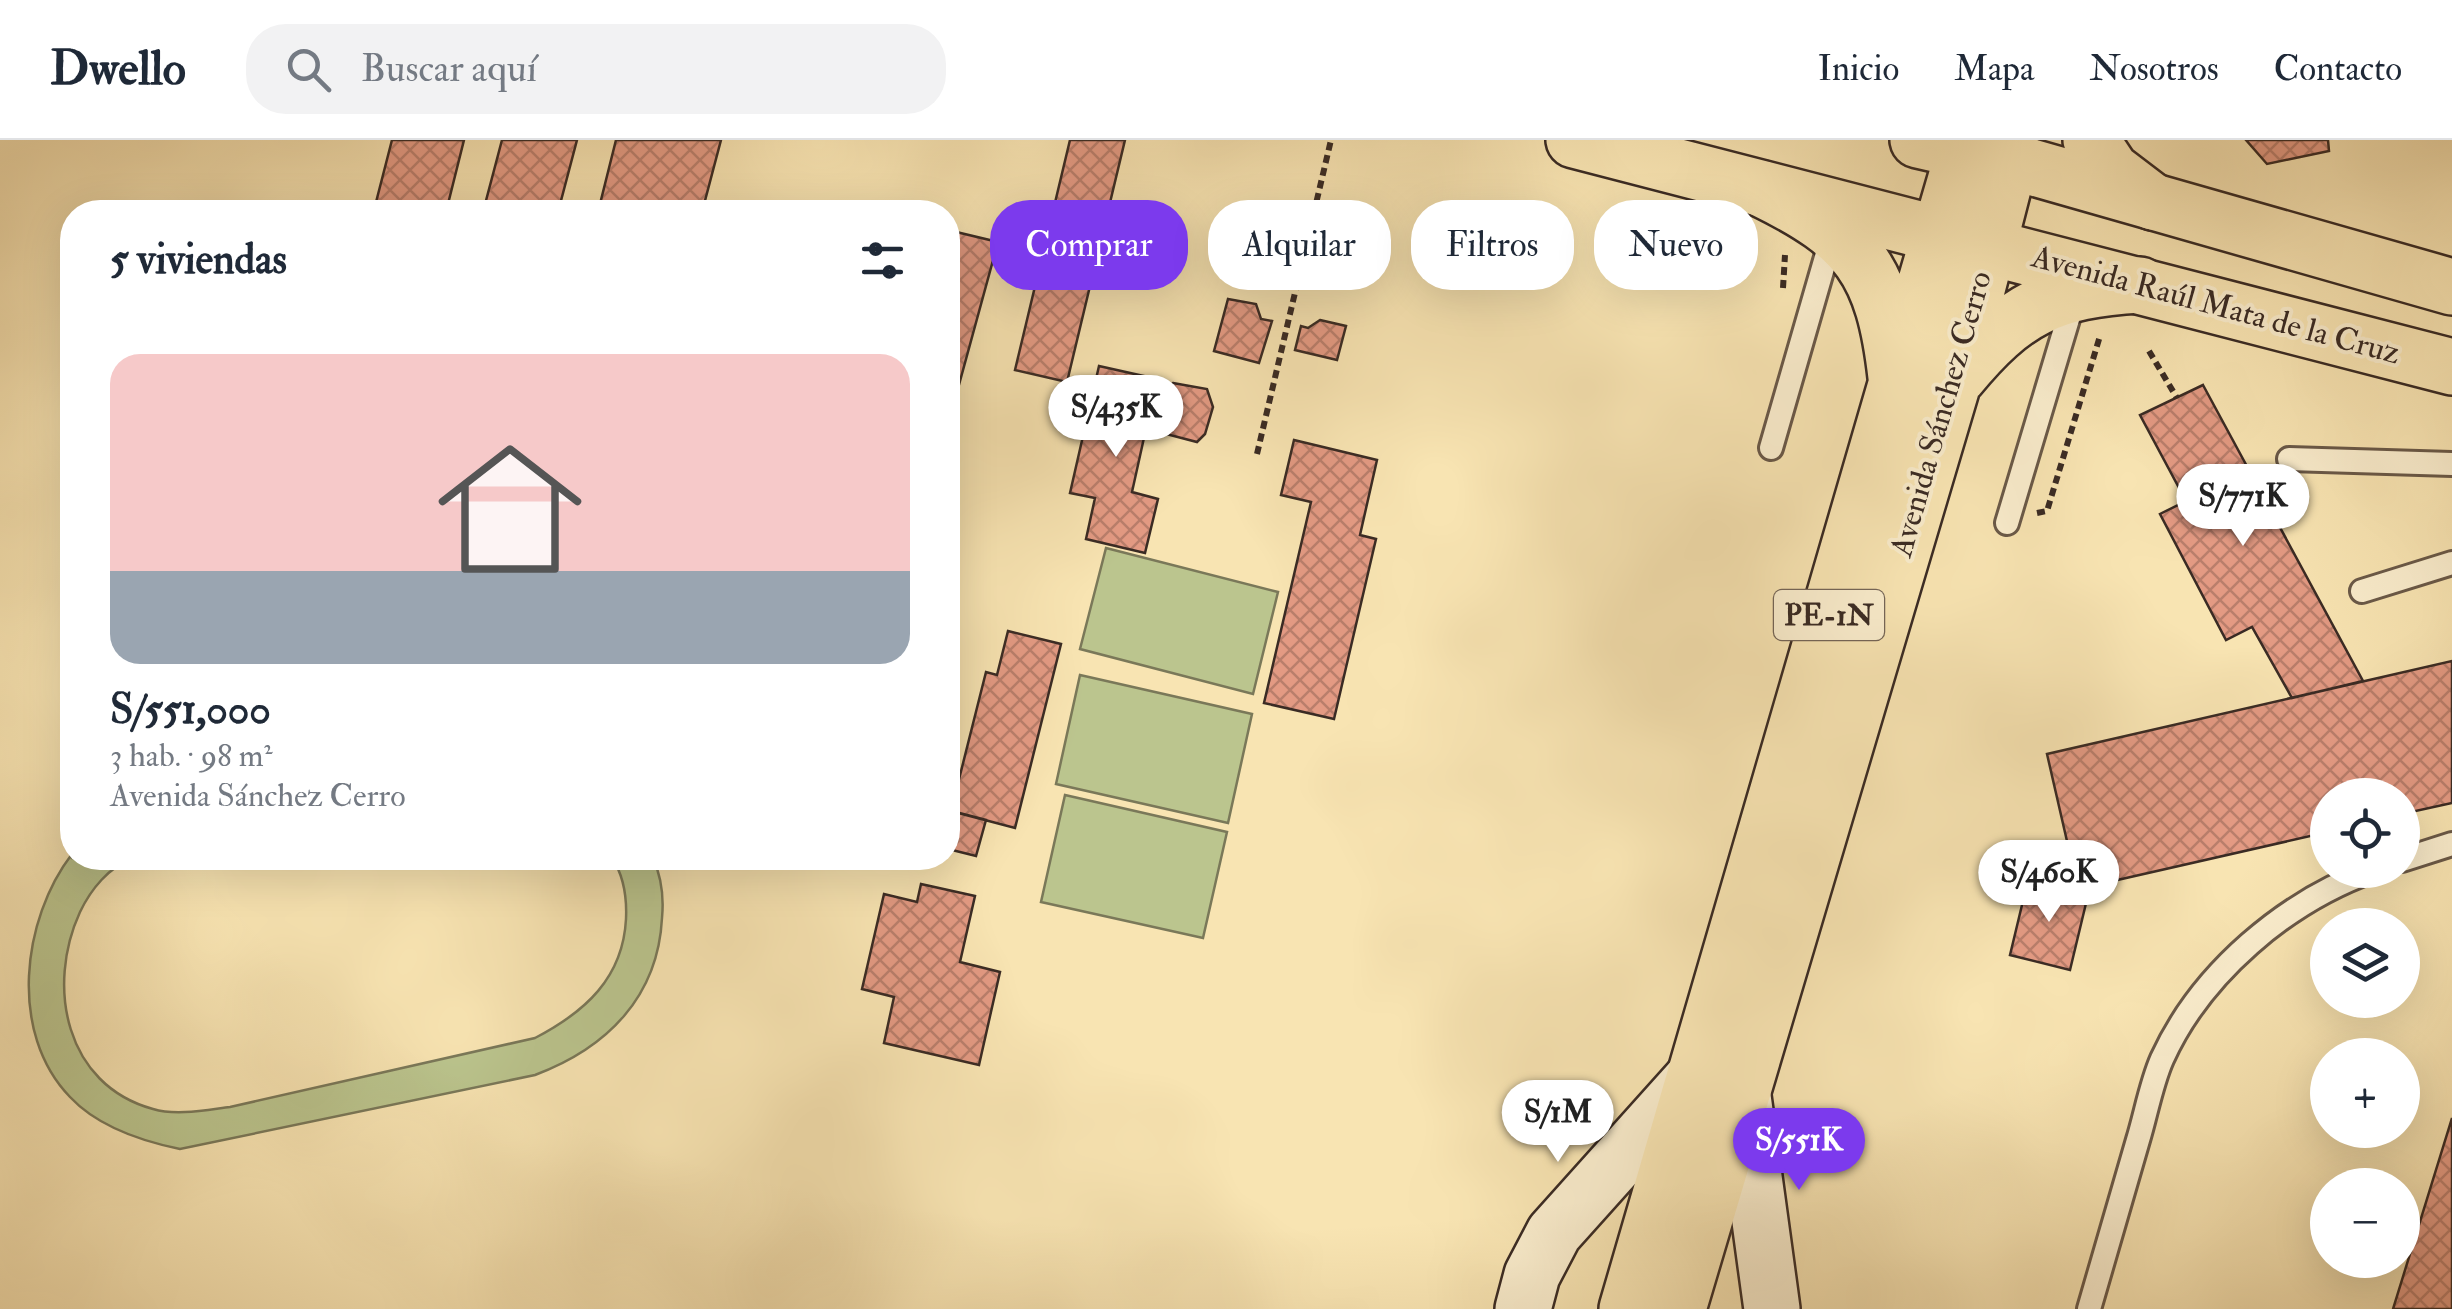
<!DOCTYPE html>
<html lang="es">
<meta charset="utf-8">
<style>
:root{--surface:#fff;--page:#f2f2f3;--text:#1f2937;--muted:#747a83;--line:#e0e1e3;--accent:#7c3aed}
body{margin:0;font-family:"IM FELL Double Pica",serif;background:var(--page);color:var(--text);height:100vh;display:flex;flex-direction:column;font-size:38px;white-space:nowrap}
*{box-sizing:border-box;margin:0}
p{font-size:32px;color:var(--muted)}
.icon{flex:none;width:55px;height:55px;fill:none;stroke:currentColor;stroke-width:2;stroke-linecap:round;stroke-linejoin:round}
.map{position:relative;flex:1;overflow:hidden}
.drawer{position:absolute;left:60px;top:60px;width:900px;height:670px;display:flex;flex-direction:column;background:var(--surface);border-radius:40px;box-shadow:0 10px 40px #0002}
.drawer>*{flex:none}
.guide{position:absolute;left:990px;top:60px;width:950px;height:90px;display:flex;gap:20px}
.controls{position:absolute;left:2310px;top:638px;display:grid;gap:20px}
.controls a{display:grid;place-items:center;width:110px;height:110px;border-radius:50%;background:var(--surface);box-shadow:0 10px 40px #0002;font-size:50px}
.price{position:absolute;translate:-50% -85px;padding:0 22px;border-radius:35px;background:#fff;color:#222;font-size:32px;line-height:65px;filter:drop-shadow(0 2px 5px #0008)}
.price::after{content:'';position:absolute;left:50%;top:60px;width:30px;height:22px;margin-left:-15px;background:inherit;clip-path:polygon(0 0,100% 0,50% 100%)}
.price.active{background:var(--accent);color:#fff}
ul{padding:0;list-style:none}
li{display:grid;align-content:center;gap:20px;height:530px;padding:0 50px}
li span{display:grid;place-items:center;height:310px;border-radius:30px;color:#555}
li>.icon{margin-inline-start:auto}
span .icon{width:180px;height:180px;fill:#fffc;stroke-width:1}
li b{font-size:42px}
h2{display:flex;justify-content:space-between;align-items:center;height:120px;padding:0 50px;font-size:42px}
.tag{padding:0 35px;border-radius:40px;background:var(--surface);box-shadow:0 10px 40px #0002;font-size:35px;line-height:90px}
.tag.active{background:var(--accent);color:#fff}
header{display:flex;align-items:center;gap:60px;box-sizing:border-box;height:140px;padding:0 50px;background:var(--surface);border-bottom:2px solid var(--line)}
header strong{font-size:48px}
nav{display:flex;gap:55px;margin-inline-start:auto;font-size:35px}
.search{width:700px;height:90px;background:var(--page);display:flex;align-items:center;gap:25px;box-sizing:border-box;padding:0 35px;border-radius:40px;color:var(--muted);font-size:38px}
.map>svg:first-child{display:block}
.garden{fill:#bbc58e;stroke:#7a7859;stroke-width:2.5}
.building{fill:url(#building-cross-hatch);stroke:#3a2b24;stroke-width:2.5}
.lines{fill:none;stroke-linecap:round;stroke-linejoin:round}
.service-casing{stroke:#6a5948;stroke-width:28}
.secondary-casing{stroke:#3a2b24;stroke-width:60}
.primary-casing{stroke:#3a2b24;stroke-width:60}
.trunk-casing{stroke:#3a2b24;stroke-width:60}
.path{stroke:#3a2b24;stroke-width:6;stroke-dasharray:8 5;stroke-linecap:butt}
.service{stroke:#faedcd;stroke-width:22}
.secondary{stroke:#faedcd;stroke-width:55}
.primary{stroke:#f8e4b2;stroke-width:55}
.trunk{stroke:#f8e4b2;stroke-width:55}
.labels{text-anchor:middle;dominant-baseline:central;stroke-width:8;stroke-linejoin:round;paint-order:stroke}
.shield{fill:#faedcd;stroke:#746557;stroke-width:2.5}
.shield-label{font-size:30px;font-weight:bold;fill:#3a2b24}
.street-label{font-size:32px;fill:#3a2b24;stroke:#faedcd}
</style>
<header>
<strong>Dwello</strong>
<div class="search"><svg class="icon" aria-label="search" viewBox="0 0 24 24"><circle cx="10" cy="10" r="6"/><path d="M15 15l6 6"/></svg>Buscar aquí</div>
<nav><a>Inicio</a><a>Mapa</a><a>Nosotros</a><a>Contacto</a></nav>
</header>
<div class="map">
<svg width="2452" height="1169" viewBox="0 0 2452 1169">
<defs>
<pattern id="building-cross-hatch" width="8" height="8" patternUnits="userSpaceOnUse" patternTransform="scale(2.5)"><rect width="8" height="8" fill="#e39a83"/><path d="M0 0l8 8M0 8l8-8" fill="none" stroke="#b97e6b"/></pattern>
</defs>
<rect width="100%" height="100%" fill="#f8e4b2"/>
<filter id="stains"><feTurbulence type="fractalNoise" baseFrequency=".002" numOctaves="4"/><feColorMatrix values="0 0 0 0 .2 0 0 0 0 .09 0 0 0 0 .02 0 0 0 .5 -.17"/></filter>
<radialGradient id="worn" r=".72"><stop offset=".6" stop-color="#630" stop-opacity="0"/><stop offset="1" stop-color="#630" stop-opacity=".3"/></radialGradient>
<path class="garden" d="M1106,408L1278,452L1253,554L1080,509Z
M1080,535L1252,574L1228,683L1056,644Z
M1065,655L1227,692L1203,798L1041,762Z
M72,714V718H133C109,727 91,749 80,772C46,846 65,945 153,969C176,976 206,970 230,967L535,898C585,872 623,838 626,779C627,757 624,736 612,718H653C661,736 664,757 662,778C658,857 607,908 535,935L180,1009C141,1001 98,987 70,957C8,893 22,779 72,714Z"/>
<path class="building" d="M392,0H464L446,72L374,70Z
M502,0H577L558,72H483Z
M616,0H721L702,72H598Z
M1070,0H1125L1067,242L1015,230Z
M2246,0H2328L2329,11L2267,24Z
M948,90L998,102L948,285Z
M1228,159L1256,164L1261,179L1272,181L1259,223L1214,211Z
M1320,180L1346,186L1337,220L1295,210L1301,186L1308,188Z
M1099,226L1157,239L1132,352L1158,359L1145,413L1086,399L1095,358L1070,353Z
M1173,243L1207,249L1213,267L1205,294L1197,302L1166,294L1159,276L1164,253Z
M2203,245L2363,541L2292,558L2252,487L2226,500L2160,374L2186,361L2140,275Z
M1294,300L1377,320L1360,395L1376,399L1334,579L1264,563L1311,362L1281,355Z
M1008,491L1061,504L1015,688L951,671L986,532L997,535Z
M2452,521V663L2402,674V655H2328V692L2078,749L2047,614Z
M948,670L986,680L976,716L948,709Z
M2028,740L2088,755L2070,830L2010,815Z
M921,744L975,756L960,822L1000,832L979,925L884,903L894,857L862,849L884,754L917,762Z
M2452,978V1169H2393Z"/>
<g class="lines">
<g class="service-casing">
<path id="service" d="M1771,308L1833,93
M2289,319L2452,324
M2007,383L2074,159
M2362,451L2452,423
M2402,720L2452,704
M2089,1169C2105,1113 2122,1056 2138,1000C2146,974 2151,944 2162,919C2201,833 2286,761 2374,730"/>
</g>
<g class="secondary-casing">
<path id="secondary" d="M1742,949L1772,1169
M1523,1169L1532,1135L1554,1093L1693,938"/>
</g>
<g class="primary-casing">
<path id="primary" d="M1574,0L2452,227
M1918,0L2010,21L2452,147"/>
</g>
<g class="trunk-casing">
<path id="trunk" d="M2091,0L2111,30L2153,62
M1762,49C1858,96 1884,130 1896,237
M1958,237C2014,169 2052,150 2140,145
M1627,1169L1964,11L1972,0
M1678,1169L1953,243L2010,21V0"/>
</g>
<path class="path" d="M1783,148L1785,115
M2149,211L2177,258
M1257,314L1331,0
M2037,373L2047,371L2100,196"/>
<use href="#service" class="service"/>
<use href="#secondary" class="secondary"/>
<use href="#primary" class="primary"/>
<use href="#trunk" class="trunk"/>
</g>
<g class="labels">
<rect class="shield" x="1774" y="450" width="110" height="50" rx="8"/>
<g class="shield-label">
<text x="1829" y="475">PE-1N</text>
</g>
<g class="street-label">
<text transform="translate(2216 165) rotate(15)">Avenida Raúl Mata de la Cruz</text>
<text transform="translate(1941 274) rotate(-74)">Avenida Sánchez Cerro</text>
</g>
</g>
<rect width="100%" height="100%" filter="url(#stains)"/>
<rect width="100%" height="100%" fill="url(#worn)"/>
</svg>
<div class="controls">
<a><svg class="icon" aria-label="locate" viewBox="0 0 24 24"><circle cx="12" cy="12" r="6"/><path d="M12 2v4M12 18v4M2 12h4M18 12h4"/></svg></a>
<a><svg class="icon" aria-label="layers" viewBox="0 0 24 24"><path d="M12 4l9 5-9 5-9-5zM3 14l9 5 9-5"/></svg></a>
<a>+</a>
<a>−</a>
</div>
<b class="price" style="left:1116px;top:320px">S/435K</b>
<b class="price" style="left:2243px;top:409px">S/771K</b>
<b class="price" style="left:2049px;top:785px">S/460K</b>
<b class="price" style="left:1558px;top:1025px">S/1M</b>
<b class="price active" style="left:1799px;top:1053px">S/551K</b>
<div class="guide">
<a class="tag active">Comprar</a>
<a class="tag">Alquilar</a>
<a class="tag">Filtros</a>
<a class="tag">Nuevo</a>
</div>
<section class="drawer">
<h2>5 viviendas<svg class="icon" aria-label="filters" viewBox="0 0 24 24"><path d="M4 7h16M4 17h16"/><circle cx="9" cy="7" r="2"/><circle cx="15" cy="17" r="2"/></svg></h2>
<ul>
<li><span style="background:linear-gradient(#f6c9c9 70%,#9aa5b1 0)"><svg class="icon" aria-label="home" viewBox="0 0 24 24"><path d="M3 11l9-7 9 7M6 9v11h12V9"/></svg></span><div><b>S/551,000</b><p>3 hab. · 98 m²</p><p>Avenida Sánchez Cerro</p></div></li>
</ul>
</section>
</div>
